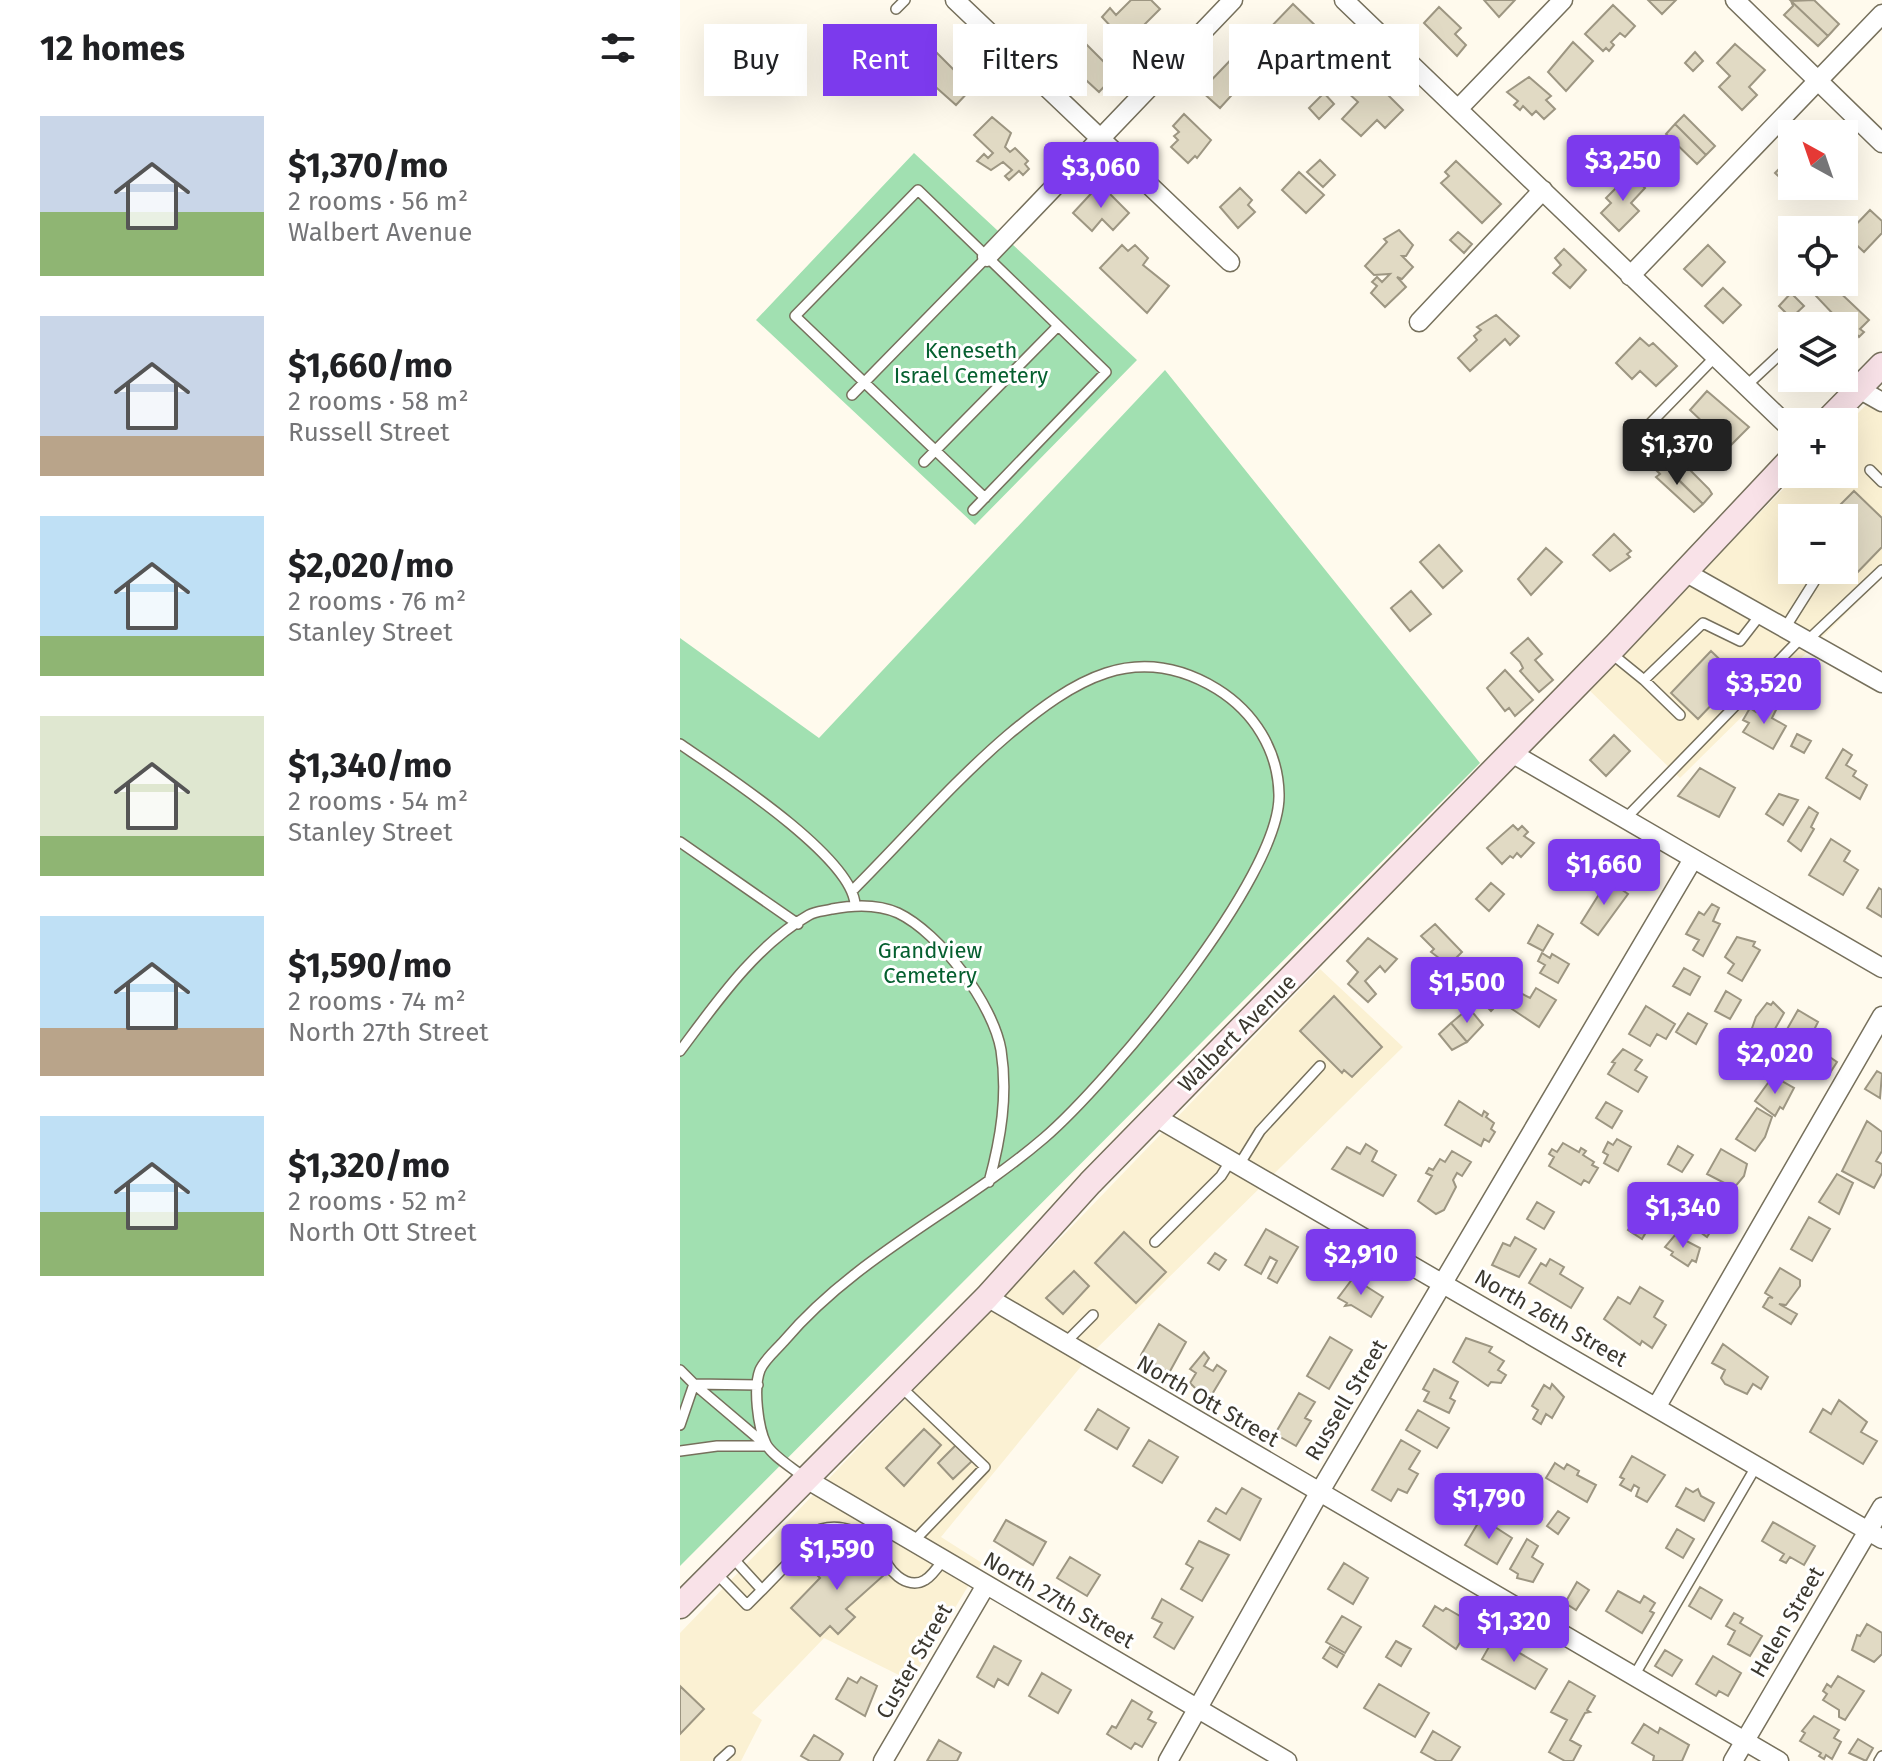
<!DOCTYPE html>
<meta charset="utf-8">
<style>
:root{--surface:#fff;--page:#f6f6f6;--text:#202124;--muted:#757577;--accent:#7c3aed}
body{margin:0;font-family:"Fira Sans",sans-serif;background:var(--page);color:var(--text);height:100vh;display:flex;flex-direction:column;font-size:30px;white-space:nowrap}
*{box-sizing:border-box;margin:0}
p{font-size:26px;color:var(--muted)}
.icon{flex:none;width:44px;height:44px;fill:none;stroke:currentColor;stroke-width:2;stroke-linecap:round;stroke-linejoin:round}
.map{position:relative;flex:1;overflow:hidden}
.panel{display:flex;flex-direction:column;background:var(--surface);width:680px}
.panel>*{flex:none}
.top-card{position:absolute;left:24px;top:24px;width:760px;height:72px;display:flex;gap:16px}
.needle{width:52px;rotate:320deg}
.tools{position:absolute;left:1098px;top:120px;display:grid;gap:16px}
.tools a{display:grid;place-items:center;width:80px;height:80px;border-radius:0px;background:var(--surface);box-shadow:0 8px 32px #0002;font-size:40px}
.price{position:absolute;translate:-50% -68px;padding:0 18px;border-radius:8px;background:var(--accent);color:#fff;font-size:26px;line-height:52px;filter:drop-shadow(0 2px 4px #0008)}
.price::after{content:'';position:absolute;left:50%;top:48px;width:24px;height:18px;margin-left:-12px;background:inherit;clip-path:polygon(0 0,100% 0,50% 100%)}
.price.active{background:#222;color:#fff}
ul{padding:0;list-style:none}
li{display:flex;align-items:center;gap:24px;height:200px;padding:0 40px}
li span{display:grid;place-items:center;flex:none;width:224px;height:160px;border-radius:0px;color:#555}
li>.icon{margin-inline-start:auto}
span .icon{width:96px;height:96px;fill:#fffc;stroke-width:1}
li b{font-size:34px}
h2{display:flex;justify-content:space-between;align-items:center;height:96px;padding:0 40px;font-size:34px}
.tag{padding:0 28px;border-radius:0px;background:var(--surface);box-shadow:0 8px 32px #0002;font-size:28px;line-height:72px}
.tag.active{background:var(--accent);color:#fff}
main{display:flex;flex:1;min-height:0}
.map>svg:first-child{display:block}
.built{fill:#fbf1d3;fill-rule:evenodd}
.green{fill:#a1e0b1}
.building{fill:#e1dac4;stroke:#9d9682;stroke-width:2}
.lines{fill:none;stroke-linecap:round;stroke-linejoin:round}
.lane-casing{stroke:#76705c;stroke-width:12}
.street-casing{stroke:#76705c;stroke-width:21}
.secondary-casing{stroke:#76705c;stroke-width:27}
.lane{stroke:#fff;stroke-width:9}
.street{stroke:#fff;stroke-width:18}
.secondary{stroke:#f9e2e8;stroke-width:24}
.labels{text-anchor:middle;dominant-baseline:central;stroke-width:6;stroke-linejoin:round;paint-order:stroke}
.park-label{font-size:22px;fill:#055f2f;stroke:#fff}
.street-label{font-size:22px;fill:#3b382f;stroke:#fff}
</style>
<main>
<section class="panel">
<h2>12 homes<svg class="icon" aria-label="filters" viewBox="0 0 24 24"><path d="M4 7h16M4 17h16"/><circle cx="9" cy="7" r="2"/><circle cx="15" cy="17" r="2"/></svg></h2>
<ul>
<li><span style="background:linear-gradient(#c9d6e8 60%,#8fb573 0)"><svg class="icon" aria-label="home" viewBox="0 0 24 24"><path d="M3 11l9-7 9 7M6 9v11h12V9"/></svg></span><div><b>$1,370/mo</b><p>2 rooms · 56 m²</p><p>Walbert Avenue</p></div></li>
<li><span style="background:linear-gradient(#c9d6e8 75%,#b9a48a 0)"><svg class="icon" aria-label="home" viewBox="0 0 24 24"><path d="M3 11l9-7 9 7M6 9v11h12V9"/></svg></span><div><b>$1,660/mo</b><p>2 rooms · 58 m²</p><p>Russell Street</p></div></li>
<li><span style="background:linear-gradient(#bfe0f5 75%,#8fb573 0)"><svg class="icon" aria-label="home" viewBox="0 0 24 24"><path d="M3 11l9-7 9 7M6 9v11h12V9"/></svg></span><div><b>$2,020/mo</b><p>2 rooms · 76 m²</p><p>Stanley Street</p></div></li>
<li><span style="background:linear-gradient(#dfe7d0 75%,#8fb573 0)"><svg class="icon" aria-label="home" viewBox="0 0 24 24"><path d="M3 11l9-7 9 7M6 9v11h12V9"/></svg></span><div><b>$1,340/mo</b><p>2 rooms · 54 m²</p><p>Stanley Street</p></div></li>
<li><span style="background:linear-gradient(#bfe0f5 70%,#b9a48a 0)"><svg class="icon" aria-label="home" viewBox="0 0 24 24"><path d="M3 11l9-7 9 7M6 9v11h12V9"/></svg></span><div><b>$1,590/mo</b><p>2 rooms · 74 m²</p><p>North 27th Street</p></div></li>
<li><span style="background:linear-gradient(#bfe0f5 60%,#8fb573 0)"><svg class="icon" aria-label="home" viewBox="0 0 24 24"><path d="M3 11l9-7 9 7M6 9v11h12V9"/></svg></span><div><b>$1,320/mo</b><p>2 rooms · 52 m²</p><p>North Ott Street</p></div></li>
</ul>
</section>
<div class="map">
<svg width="1202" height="1761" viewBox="0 0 1202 1761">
<rect width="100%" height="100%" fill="#fffaed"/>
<path class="built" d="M1202,389V578L1000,778L907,688L1118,474H1164V427ZM1112,518H1164V570H1112Z
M640,969L723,1047L412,1353L261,1537L302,1563L231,1681L144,1638L72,1713L82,1720L61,1761H0V1633Z"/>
<path class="green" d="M234,153L457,360L295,525L76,320Z
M485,370L800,763L0,1566V638L139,738Z"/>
<path class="building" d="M451,0H471L480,9L446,43L422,17L430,8L436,15Z
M804,0H835L819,17Z
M968,0H996L982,14Z
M1134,0L1159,24L1148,36L1111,1Z
M1111,1L1148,36L1138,46L1104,15L1113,6Z
M613,4L640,30L623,47L610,36L600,47L585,33Z
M933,5L955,26L945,37L940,33L931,42L934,45L929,51L926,48L923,51L905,34Z
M759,7L781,28L775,34L786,45L777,56L744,23Z
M243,39L292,88L276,105L240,73L236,77L230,71L235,67L225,58Z
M401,39L436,74L419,92L382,58Z
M893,42L913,61L886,91L868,72Z
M1055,44L1085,70L1069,87L1077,95L1062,110L1039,87L1050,76L1037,63Z
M563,47L581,64L563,83L565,85L562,89L559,87L540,108L521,91Z
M1015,52L1023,61L1013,71L1005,63Z
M684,71L723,110L705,128L697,120L681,136L662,119L678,102L665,90Z
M849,77L871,96L866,100L875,109L864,119L856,111L852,115L843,106L840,110L834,105L838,101L827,92Z
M644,93L654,104L639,119L629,108Z
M504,114L531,140L517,158L515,156L508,163L491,147L498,140L494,136L499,132L493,126Z
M1004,115L1035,146L1026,155L995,124Z
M312,117L331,133L325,147L330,152L335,148L348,161L345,164L349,169L343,175L339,171L329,180L325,176L332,170L323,162L311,170L297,161L304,154L308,158L313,153L294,135Z
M995,124L1026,155L1017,164L986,134Z
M1111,157L1112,186H1134L1122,198L1095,173Z
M640,160L655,175L643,187L627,172Z
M776,161L821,204L802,223L761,183L769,176L765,172Z
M619,172L644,195L626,213L602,190Z
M950,174L965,188L951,203L959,211L939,231L921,213L931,203L926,198Z
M420,184L449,213L433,230L422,219L412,231L393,213Z
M560,188L572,200L568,205L575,212L558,228L540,207Z
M1190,210L1202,221V233L1184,252L1166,235Z
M719,230L733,245L726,256H722L733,267L722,279L717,277L726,287L705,307L691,293L697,286L692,282L697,277L702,282L710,274L694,275L685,266L707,242L704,239Z
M778,232L792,244L784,253L770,240Z
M442,245L448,251L455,245L468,258L463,265L489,286L467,313L420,268Z
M1028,245L1045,262L1022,286L1004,269Z
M884,249L906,270L890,288L873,273L881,265L875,258Z
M1152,285L1189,320L1180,329L1184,332L1179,337L1176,333L1164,345V326H1155L1158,323L1156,317L1136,296Z
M1043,288L1061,305L1043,323L1025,306Z
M1111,293L1124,306L1111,318L1099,306Z
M816,315L839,336L830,345L825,339L790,371L778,358L797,340L794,336L801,330L797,327Z
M960,338L969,346L973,343L997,366L976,386L960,371L952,379L936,363Z
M1027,391L1069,427L1049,447L1010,410Z
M978,434L989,444L976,458L964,446Z
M978,460L1023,504L1014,512L976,477L980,474L972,466Z
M991,461L996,466L1001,461L1029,489L1032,494L1023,504L986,467Z
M1174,491L1202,518V547L1171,579L1161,570L1164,518H1147Z
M934,534L951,551L947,554L950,557L930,571L913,555Z
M759,545L782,571L763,588L740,562Z
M866,548L882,562L851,595L838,579Z
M731,591L751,614L730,631L711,608Z
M848,638L862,654L855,660L873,680L859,692L840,671L843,668L840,662L831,653Z
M1031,651L1058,677L1018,719L991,693Z
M825,670L853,700L835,716L829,708L825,711L807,688Z
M1082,702L1096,710L1092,718L1106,726L1093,749L1063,732L1069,723L1063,720L1070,708L1076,712Z
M1117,734L1131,741L1124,753L1111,746Z
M934,735L950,751L926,776L910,760Z
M1163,749L1172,755L1166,765L1176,771L1173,776L1187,785L1180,799L1146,778Z
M1020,768L1055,788L1039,817L998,796Z
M1099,794L1118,800L1103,825L1086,814Z
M1129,807L1138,813L1131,827L1134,829L1121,851L1108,841Z
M833,825L838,830L842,826L848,832L844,836L854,843L841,857L837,853L833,858L830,856L822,864L807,848Z
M1151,839L1170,851L1164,861L1178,870L1163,895L1129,875Z
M928,880L948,894L918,935L901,923Z
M811,883L824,894L809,911L796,899Z
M1199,888L1202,890V917L1187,908Z
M1032,904L1039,908L1033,921L1040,924L1023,956L1013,950L1019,940L1006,934L1019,912L1024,915Z
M755,924L782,952L776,958L783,965L776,971L751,952L754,949L741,936Z
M858,925L873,934L863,951L848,943Z
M1057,937L1075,942L1073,946L1080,950L1062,981L1048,973L1054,964L1045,957Z
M688,938L717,959L705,972L700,966L685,981L696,994L688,1002L668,984L678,972L667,961Z
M862,953L870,958L872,954L889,964L878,983L860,973L865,965L858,961Z
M1004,968L1020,977L1010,995L993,986Z
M810,980L826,996L811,1011L795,994Z
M856,988L876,1000L859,1027L826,1005L835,990L850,998Z
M1046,991L1061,1000L1050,1019L1035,1011Z
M654,996L702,1047L672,1077L664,1070L662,1073L620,1031Z
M1093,1002L1104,1013L1088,1041L1071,1031L1076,1017L1087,1003L1091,1005Z
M966,1006L995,1024L986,1039L977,1034L970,1046L949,1034Z
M789,1008L803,1025L787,1042L771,1023Z
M1118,1010L1138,1022L1120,1058L1098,1045Z
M1008,1013L1027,1024L1016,1044L996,1032Z
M771,1023L787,1042L772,1050L759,1034Z
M943,1049L962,1060L955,1070L967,1077L958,1092L928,1074L935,1063L932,1062Z
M1141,1051L1157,1062L1148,1076L1131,1064Z
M1197,1071L1202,1074L1200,1098L1185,1089Z
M1093,1076L1114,1088L1103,1109L1100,1107L1095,1116L1075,1101Z
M779,1101L802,1116L804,1111L808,1114L806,1117L814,1123L811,1129L815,1132L809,1142L804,1139L801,1146L765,1125Z
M926,1102L942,1111L932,1128L916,1118Z
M1077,1108L1092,1117L1085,1137L1075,1151L1056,1139Z
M1187,1121L1202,1132V1151L1196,1161L1202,1164V1173L1194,1188L1162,1171Z
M937,1139L951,1147L938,1171L924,1163L928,1155L923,1152L928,1142L933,1145Z
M883,1143L899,1152L901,1148L906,1151L903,1155L914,1162L912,1165L918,1168L909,1183L904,1180L901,1185L869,1166L874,1157L869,1154L872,1149L877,1152Z
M686,1144L697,1151L692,1161L716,1175L703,1196L652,1169L667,1147L680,1154Z
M998,1146L1013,1155L1002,1172L988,1164Z
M1041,1149L1067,1164L1064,1176L1054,1188L1027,1174Z
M772,1151L791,1162L782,1176L777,1173L773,1180L776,1187L764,1210L756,1214L738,1201L752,1176L746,1173L749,1168L753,1170L760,1159L765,1162Z
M1157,1174L1173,1183L1159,1214L1139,1202Z
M1015,1194L1025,1200L1027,1196L1046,1207L1027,1237L995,1214L1005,1198L1011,1201Z
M857,1202L874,1212L864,1229L847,1219Z
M958,1214L972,1222L962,1239L948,1230Z
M1129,1217L1150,1229L1132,1261L1111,1249Z
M586,1229L618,1247L597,1283L588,1278L597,1261L590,1257L581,1274L565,1265Z
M444,1232L486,1272L456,1303L415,1263Z
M995,1235L1020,1248L1016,1262L1012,1260L1008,1266L991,1255L993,1252L985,1247Z
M835,1237L856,1249L839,1277L812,1265L823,1243L830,1246Z
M535,1253L546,1260L539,1270L528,1263Z
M870,1259L884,1267L880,1274L903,1288L891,1308L849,1283L861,1263L866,1266Z
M1100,1268L1120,1280V1286L1106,1305L1099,1304L1117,1314L1111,1324L1083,1307L1089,1297L1093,1298L1085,1293Z
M394,1271L409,1286L383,1314L366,1298Z
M673,1278L703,1297L691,1317L671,1305L665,1306L667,1303L658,1298Z
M960,1287L983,1301L974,1317L986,1325L972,1348L962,1341L960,1345L924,1319L938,1297L950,1304Z
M479,1324L506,1342L489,1373L461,1355Z
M650,1337L672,1350L649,1389L627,1376Z
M786,1338L812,1347L809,1352L824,1361L818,1370L826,1375L821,1383L811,1382L808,1386L773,1362Z
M1043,1344L1088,1377L1081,1389L1073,1384L1067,1394L1045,1384L1041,1378L1045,1370L1032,1363Z
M524,1352L529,1358L524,1366L533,1371L537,1365L546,1371L531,1396L519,1392L510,1383L516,1373L510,1369Z
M754,1369L778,1382L770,1398L775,1401L769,1413L744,1401L749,1392L743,1389Z
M872,1384L884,1397L872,1418L866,1414L861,1424L853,1419L858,1410L852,1406L864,1385L870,1389Z
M619,1393L635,1402L625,1418L631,1421L616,1446L595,1434Z
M1159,1400L1187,1422L1181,1432L1197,1441L1183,1464L1130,1432L1143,1409L1151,1414Z
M418,1409L449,1428L437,1449L405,1430Z
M738,1410L769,1428L757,1448L726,1430Z
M244,1429L261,1445L224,1486L206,1468Z
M469,1440L498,1457L482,1483L453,1466Z
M721,1440L740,1451L729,1469L738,1474L727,1493L718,1489L711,1501L692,1490Z
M276,1445L292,1461L273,1479L258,1463Z
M952,1456L985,1475L967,1502L956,1496L959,1488L954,1485L951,1491L940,1485L944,1479L940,1477Z
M875,1463L884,1469L887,1464L899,1471L897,1475L916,1485L907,1502L866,1478Z
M562,1488L581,1499L560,1540L528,1521L536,1508L546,1514Z
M1006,1488L1013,1492L1018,1489L1021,1496L1034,1503L1024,1521L996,1506Z
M878,1511L889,1518L878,1534L867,1526Z
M801,1518L832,1538L817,1564L785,1545Z
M326,1520L366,1542L353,1565L314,1541Z
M1093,1522L1135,1546L1124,1565L1110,1557L1106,1563L1100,1560L1104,1554L1082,1541Z
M997,1529L1014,1539L1003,1558L986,1548Z
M847,1539L858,1546L852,1557L863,1564L853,1582L837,1578L838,1574L830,1569Z
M519,1541L549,1555L522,1601L501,1589L513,1568L506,1564Z
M173,1544L204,1575L166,1609L175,1617L158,1634L150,1626L140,1636L111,1608L140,1578L137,1575L147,1565L152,1570V1565Z
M390,1557L420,1575L407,1596L377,1578Z
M664,1563L688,1578L673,1604L648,1589Z
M897,1582L909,1590L896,1610L885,1603Z
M1020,1587L1042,1600L1031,1619L1009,1606Z
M938,1591L960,1603L964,1596L975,1603L970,1611L974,1613L962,1633L926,1611Z
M482,1599L513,1617L494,1649L474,1637L482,1623L472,1618Z
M755,1606L763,1611L766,1608L792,1623L776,1649L743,1626Z
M1054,1613L1063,1618L1060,1623L1082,1636L1070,1656L1048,1644L1055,1631L1046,1626Z
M662,1616L681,1627L665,1653L646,1642Z
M1187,1624L1202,1633V1654L1194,1662L1172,1650L1177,1635L1180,1636Z
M814,1638L867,1669L855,1689L802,1659Z
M716,1641L731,1649L721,1666L706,1657Z
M314,1646L341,1661L328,1685L318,1679L314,1687L297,1677Z
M650,1647L664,1655L657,1667L643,1658Z
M985,1650L1002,1660L992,1676L975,1666Z
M1033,1656L1061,1673L1048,1696L1039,1691L1036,1696L1016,1684Z
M362,1673L391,1690L378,1713L349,1696Z
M1158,1676L1184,1691L1165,1720L1159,1717V1710L1143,1700L1147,1694L1143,1691L1147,1684L1151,1687Z
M181,1677L197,1686L185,1716L156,1699L168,1678L177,1683Z
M889,1681L915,1696L907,1710L910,1712L905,1713L890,1740L901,1746L893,1761H885L869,1752L887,1720L871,1712Z
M699,1684L749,1713L735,1737L684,1708Z
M0,1686L24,1709L0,1734Z
M452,1700L472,1712L468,1719L476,1723L462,1747L455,1743L451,1749L427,1734L432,1726L436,1728Z
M1134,1716L1159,1730L1154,1738L1161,1742L1152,1759L1146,1755L1144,1759L1139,1756L1141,1753L1120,1741L1125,1733L1122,1731Z
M964,1724L978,1733L980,1728L1009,1745L1002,1761H973L974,1756L952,1743Z
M753,1731L780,1747L771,1761H757L741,1752Z
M134,1735L160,1751L163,1754L159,1761H130L121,1756Z
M1178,1739L1193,1748L1186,1761L1169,1753Z
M259,1740L281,1753L277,1761H247Z"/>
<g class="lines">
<g class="lane-casing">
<path id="lane" d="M216,9L225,0
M1130,326L1133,324
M1066,386L1112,343
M172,395L307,257
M960,434L1035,357
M244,462L378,326
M1190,470L1202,482
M293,510L426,372L238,190L115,316L305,498
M1108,557L1112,560
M1105,628L1134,582L1122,570
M1128,640L1202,570
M932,654L964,680L1023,623L1060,641L1081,614
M964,680L1000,715
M0,744C41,772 171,856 175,904
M945,819L1122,637
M0,842L118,924
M0,1051C36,1003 76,945 129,915C136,911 145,911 152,909C173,905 198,904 218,913C260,933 313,1004 321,1050C328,1095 321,1138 309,1182
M559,1165L580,1131L640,1066
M475,1242L541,1176L551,1160
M384,1344L413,1315
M0,1370L14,1384L0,1425
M14,1384L87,1446
M14,1384L78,1385
M220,1386L305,1467L233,1542
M0,1451L37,1446H87
M126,1479C115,1469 93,1457 86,1444C78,1427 73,1388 80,1370C84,1360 97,1349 104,1341C176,1256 280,1210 364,1138C427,1084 602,876 599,794C598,750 574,712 537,689C455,639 393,681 328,735C273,782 225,838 174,889
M51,1556L82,1590L141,1529C167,1522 183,1536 203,1552C205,1569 227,1591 245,1580C252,1576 258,1567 263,1560
M35,1572L67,1605L82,1590
M954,1676L1077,1465
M39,1761L50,1751
M1199,1761L1202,1756"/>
</g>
<g class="street-casing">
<path id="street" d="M275,0L550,262
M664,0L1112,430
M1055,0L1202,143
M779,108L883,0
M307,257L553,0
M950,276L1202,14
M739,322L863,190
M1179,389L1202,402
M1005,572L1202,683
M830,752L1202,968
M474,1116L1202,1539
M307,1297L1099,1761
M977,1406L1202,1016
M128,1480L607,1761
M203,1761L306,1585
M488,1761L639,1493L1013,859
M1053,1761L1202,1507"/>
</g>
<g class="secondary-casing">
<path id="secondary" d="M1146,422L1202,365
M0,1606L307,1297L410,1183L936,645L1112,458"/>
</g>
<use href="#lane" class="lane"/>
<use href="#street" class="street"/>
<use href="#secondary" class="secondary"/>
</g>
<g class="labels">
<g class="park-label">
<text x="291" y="350">Keneseth<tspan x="291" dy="25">Israel Cemetery</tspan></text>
<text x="250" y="950">Grandview<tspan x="250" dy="25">Cemetery</tspan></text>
</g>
<g class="street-label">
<text transform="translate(557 1033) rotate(-45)">Walbert Avenue</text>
<text transform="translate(871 1318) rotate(30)">North 26th Street</text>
<text transform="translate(666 1400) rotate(-59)">Russell Street</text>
<text transform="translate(528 1401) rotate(30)">North Ott Street</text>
<text transform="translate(379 1600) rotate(30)">North 27th Street</text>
<text transform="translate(1107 1622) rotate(-60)">Helen Street</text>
<text transform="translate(234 1661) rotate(-60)">Custer Street</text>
</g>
</g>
</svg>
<div class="tools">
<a><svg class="needle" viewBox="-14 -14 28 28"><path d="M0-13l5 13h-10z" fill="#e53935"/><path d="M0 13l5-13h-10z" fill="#757577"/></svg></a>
<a><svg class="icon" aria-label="locate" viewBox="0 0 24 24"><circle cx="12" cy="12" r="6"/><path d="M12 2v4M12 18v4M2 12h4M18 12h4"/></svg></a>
<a><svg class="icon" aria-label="layers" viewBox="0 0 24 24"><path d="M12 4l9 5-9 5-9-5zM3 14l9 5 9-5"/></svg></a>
<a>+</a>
<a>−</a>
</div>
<b class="price" style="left:943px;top:203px">$3,250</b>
<b class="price" style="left:421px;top:210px">$3,060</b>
<b class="price active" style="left:997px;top:487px">$1,370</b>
<b class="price" style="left:1084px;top:726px">$3,520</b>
<b class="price" style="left:924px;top:907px">$1,660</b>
<b class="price" style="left:787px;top:1025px">$1,500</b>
<b class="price" style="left:1095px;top:1096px">$2,020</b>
<b class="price" style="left:1003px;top:1250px">$1,340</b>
<b class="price" style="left:681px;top:1297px">$2,910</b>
<b class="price" style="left:809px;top:1541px">$1,790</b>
<b class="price" style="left:157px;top:1592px">$1,590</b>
<b class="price" style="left:834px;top:1664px">$1,320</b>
<div class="top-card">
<a class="tag">Buy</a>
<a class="tag active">Rent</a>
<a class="tag">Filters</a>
<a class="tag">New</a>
<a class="tag">Apartment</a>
</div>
</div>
</main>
